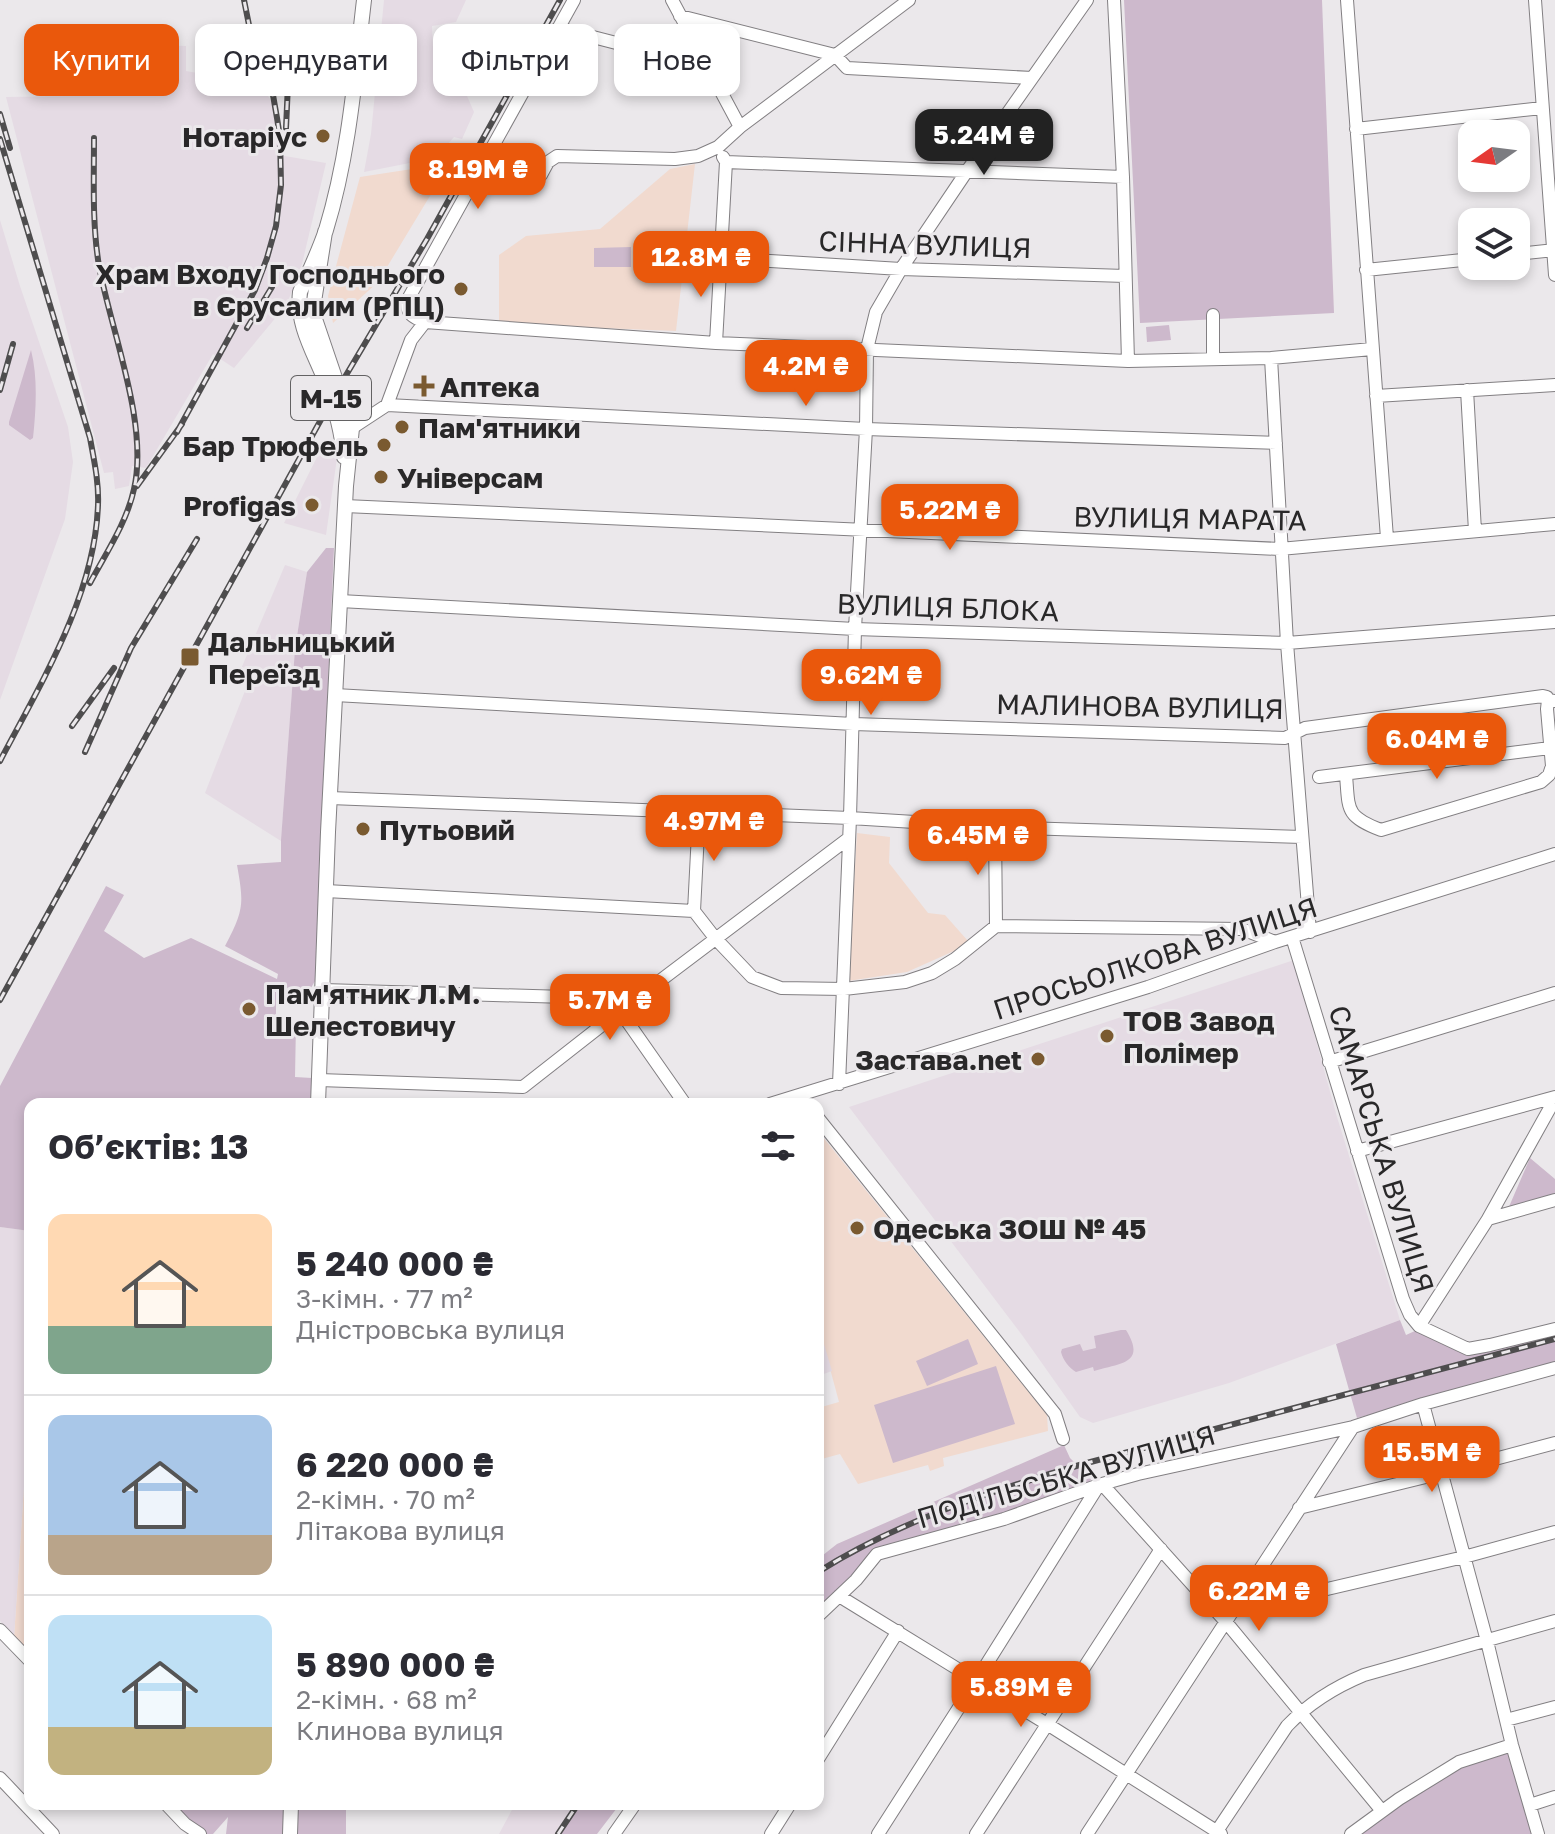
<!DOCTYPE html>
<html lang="uk">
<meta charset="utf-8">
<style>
:root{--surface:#fff;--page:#f2f2f3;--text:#2b2b33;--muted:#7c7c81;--line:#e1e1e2;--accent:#ea580c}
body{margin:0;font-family:"Golos Text",sans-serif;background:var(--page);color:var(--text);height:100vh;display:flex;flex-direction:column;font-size:30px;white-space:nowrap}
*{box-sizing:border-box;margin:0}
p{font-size:26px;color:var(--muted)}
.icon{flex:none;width:44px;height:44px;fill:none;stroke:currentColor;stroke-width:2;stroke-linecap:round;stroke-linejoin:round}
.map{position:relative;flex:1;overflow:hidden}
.side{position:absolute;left:24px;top:1098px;width:800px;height:712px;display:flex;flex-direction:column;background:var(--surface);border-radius:16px;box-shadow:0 4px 12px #0003}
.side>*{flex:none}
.guide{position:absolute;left:24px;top:24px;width:800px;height:72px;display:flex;gap:16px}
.needle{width:52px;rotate:256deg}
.controls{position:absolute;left:1458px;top:120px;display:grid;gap:16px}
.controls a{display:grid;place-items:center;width:72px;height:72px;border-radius:16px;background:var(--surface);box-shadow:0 4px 12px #0003;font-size:40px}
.price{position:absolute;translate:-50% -68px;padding:0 18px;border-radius:16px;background:var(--accent);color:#fff;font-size:26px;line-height:52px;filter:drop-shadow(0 2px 4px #0008)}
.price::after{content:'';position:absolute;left:50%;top:48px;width:24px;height:18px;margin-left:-12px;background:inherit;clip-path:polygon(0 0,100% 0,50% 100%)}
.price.on{background:#222;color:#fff}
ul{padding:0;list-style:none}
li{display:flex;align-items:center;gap:24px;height:200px;padding:0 24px}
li+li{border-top:2px solid var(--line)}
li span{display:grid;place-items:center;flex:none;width:224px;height:160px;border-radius:16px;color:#555}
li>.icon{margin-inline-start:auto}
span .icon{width:96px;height:96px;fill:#fffc;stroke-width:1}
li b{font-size:34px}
h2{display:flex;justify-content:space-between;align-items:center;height:96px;padding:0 24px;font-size:34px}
.chip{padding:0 28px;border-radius:16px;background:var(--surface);box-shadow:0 4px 12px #0003;font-size:28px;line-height:72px}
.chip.on{background:var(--accent);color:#fff}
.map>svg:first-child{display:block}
.commercial{fill:#f1dacf}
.built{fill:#e5dbe4}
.green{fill:#cdb9cc}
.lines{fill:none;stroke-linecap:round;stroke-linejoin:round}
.minor-casing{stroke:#827f82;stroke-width:14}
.major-casing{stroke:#827f82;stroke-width:16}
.minor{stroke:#fff;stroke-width:12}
.major{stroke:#fff;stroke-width:14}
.rail-casing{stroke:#4e4d4e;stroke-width:6}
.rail{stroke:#ebe8eb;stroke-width:3;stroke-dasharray:9;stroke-linecap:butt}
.poi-dot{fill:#7a5a30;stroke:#ebe8eb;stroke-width:3}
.labels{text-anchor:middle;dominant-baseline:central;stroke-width:6;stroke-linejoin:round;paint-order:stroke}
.shield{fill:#ebe8eb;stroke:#636263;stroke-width:2}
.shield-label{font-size:26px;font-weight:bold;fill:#292829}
.poi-label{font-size:28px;font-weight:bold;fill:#292829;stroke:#ebe8eb;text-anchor:start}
.street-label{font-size:28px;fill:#292829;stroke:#ebe8eb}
</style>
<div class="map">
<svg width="1555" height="1834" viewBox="0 0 1555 1834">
<rect width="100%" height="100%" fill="#ebe8eb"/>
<path class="commercial" d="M695,164L676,331L499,324V255L526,236L600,229L670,169Z
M438,165L445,171L378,282L333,323L328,296L360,177Z
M857,833L890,837L889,863L928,913L945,915L968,941L954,951L907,972L848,981Z
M818,1131L1047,1415L1048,1431L943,1458L944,1466L930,1471L928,1465L858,1484L840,1454L818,1460V1408L839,1402L818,1324Z
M28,1426H30V1652L14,1637Z"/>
<path class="built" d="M384,0H466L456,22L432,26L434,70L461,82L474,112L462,139L454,137L448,144H437L420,161L364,172L371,134Z
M89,43L186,46V71L260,84L272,102L279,155L326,163L302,264L287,304L234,368L213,354L146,468L132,466L129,486L115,489L113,472L104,473L6,97L83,96Z
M0,220L20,286L68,427L73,462L65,519L0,700Z
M324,443L339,444L326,535L284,523Z
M285,565L307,572L295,649L281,841L205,793L252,673L241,669Z
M1294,960L1337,1117L1400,1320L1229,1383L1093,1423L1080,1417L1022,1335L849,1107Z
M0,1227L30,1231V1426H28L14,1637L0,1621Z
M818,1324L832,1371L818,1376Z
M515,1804H580L562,1834H499Z"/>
<path class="green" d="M1124,0H1322L1334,313L1140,323Z
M631,247V267H594V248Z
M1169,325L1171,340L1147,342L1146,327Z
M31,350C38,378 36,409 33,438L30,440L9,425V422Z
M326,548H334L315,981L302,1003H276V1022L296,1023L295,1077L312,1078L310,1104H30V1231L0,1227V1086L106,886L124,895L104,931L144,958L191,938L277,979L278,974L225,946C244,910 244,904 237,865L281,862V840L295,649L307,572Z
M1530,1158L1555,1179V1194L1508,1209Z
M1400,1320L1406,1335L1417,1330L1457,1349L1555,1332V1365L1357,1418L1336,1344Z
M1121,1330H1126C1147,1364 1120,1363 1094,1371L1093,1367L1076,1372C1069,1368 1063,1360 1061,1352L1062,1349L1080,1344L1083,1351L1096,1348L1094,1336Z
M968,1339L978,1364L927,1386L916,1361Z
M996,1366L1015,1424L893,1463L874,1405Z
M1064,1445L1070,1458L1091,1479L1089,1487L875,1554L818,1615V1559L837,1544Z
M1510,1748L1533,1834H1353L1460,1764Z
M171,1804H285V1834H226L228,1817L213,1834H197Z
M297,1804H346V1834H297Z
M578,1804H620L597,1834H558Z"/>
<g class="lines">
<g class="minor-casing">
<path id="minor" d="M672,0L740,127
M1114,0L1123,177L1128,361
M1347,0L1387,538
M1535,0L1555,275
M680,16L835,55L847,68L1032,78
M558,28L690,62L705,61
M1356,129L1542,108
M726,162L1123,177
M541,175L548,162L557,156L675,159L698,156L718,147L740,127L909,0
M1516,254L1555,250
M722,258L901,269L1125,276
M1366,270L1472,259
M1213,315V359
M425,322L716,343L1128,361L1271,358L1372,349
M716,343L726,162L723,157
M1271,358L1287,643L1310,932
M1467,390L1475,531
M1376,396L1555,385
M387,405L411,340L425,322C414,318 406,314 407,301L574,0
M352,428L387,405L866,429L1276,443
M345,506L1280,549L1555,524
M340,601L855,629L1287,643L1555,622
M335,695L853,724L1285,738L1305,728L1543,696L1547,697L1548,700L1555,701
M1346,775C1349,810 1345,816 1381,830L1541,782L1549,775L1552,766L1547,709L1548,700
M1319,777L1550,748
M330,798L850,818L995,827L1302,837
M995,827L996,926
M326,891L694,911L715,938L752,977L781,988L844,989L905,982L932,973L955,959L996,926L1242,929L1275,942
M694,911L699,813
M1292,937L1403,1299L1410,1315L1419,1326L1468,1349L1490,1345L1555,1329
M323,990L599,998L620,1011L685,1104
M1329,1062L1555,993
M319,1080L523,1087L620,1011L849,838
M839,1084L850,818L855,629L866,429L867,349L876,312L901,269L967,171L1087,0
M770,1104L1148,987L1275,942L1555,854
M818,1118L1055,1414L1063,1439
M1357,1151L1555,1097
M1488,1219L1555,1200
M1419,1326L1488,1219L1555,1099
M1423,1404L1487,1641L1512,1745L1538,1834
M1102,1484L1226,1622L1382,1811
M1299,1508L1442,1473L1555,1443
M839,1596L1047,1724L1221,1834
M1233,1611L1464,1557L1555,1532
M818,1616L856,1580L877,1554L1004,1519L1102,1484L1138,1474L1353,1427L1423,1404L1555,1368
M0,1630L30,1661
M1506,1720L1555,1707
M818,1759L898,1631
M0,1778L53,1834
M166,1804L185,1824L200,1834
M1530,1805L1555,1797
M614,1834L635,1804
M771,1834L790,1804
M878,1834L976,1681L1097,1488
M976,1834L1161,1549
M1087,1834L1353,1427
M1215,1834L1287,1726C1308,1704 1335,1687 1364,1675L1555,1621
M1351,1834L1399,1799L1459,1762L1512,1745"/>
</g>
<g class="major-casing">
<path id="major" d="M344,457C342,432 335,407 326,383C315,354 296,325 300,292C309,272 319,251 326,230C349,155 355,77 364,0
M318,1104L328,832L346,486L352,428L315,319L313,308L325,232
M290,1834L291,1804"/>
</g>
<use href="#minor" class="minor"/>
<use href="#major" class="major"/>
<g class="rail-casing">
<path id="rail" d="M0,114L10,148
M286,128L290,40
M0,139L90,438C94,460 99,482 98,505C95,595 41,683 0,761
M247,328L272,287
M0,390L13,344
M177,432L255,290L267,258L276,226L281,185L280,137L277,118L273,95L250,30L244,0
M137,486L182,424
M90,583C106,553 127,522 134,489C149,424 111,331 99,266C92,224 94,180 94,138
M72,726L114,668
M85,752L131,648L197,539
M0,1000L339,387L427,239L560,0
M818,1572C899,1521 991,1491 1083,1464L1555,1339
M558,1834L578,1804"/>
</g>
<use href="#rail" class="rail"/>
</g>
<g class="poi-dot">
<circle cx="323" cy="136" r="8"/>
<circle cx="461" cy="289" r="8"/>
<path d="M420 374h8v8h8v8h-8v8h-8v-8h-8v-8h8z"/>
<circle cx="402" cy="427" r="8"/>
<circle cx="384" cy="445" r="8"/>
<circle cx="381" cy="477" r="8"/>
<circle cx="312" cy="505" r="8"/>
<rect x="180" y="647" width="20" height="20" rx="4"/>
<circle cx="363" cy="829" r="8"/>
<circle cx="249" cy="1009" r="8"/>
<circle cx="1107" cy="1036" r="8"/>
<circle cx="1038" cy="1059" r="8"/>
<circle cx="857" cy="1228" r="8"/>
</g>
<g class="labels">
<rect class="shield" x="291" y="376" width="80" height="44" rx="6"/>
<g class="shield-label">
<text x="331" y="398">М-15</text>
</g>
<g class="poi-label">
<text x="307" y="136" text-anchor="end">Нотаріус</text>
<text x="445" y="273" text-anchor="end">Храм Входу Господнього<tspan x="445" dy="32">в Єрусалим (РПЦ)</tspan></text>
<text x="440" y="386">Аптека</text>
<text x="418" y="427">Пам'ятники</text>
<text x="368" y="445" text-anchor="end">Бар Трюфель</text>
<text x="397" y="477">Універсам</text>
<text x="296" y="505" text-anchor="end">Profigas</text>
<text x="208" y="641">Дальницький<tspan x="208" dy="32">Переїзд</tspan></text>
<text x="379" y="829">Путьовий</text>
<text x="265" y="993">Пам'ятник Л.М.<tspan x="265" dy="32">Шелестовичу</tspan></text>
<text x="1123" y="1020">ТОВ Завод<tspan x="1123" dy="32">Полімер</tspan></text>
<text x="1022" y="1059" text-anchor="end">Застава.net</text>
<text x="873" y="1228">Одеська ЗОШ № 45</text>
</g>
<g class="street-label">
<text transform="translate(925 244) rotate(2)">СІННА ВУЛИЦЯ</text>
<text transform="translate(1190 518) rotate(1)">ВУЛИЦЯ МАРАТА</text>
<text transform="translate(948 607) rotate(2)">ВУЛИЦЯ БЛОКА</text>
<text transform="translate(1140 706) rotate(1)">МАЛИНОВА ВУЛИЦЯ</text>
<text transform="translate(1155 958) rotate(-18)">ПРОСЬОЛКОВА ВУЛИЦЯ</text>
<text transform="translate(1382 1149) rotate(73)">САМАРСЬКА ВУЛИЦЯ</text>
<text transform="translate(1066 1476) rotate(-16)">ПОДІЛЬСЬКА ВУЛИЦЯ</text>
</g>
</g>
</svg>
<div class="controls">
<a><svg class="needle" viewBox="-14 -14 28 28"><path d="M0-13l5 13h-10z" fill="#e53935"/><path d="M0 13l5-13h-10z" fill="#7c7c81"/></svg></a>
<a><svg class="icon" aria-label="layers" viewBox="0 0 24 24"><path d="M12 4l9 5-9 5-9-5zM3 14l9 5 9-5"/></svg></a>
</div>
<b class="price on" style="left:984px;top:177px">5.24M ₴</b>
<b class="price" style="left:478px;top:211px">8.19M ₴</b>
<b class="price" style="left:701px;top:299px">12.8M ₴</b>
<b class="price" style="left:806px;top:408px">4.2M ₴</b>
<b class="price" style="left:950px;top:552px">5.22M ₴</b>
<b class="price" style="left:871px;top:717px">9.62M ₴</b>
<b class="price" style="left:1437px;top:781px">6.04M ₴</b>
<b class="price" style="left:714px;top:863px">4.97M ₴</b>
<b class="price" style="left:978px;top:877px">6.45M ₴</b>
<b class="price" style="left:610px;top:1042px">5.7M ₴</b>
<b class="price" style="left:1432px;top:1494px">15.5M ₴</b>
<b class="price" style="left:1259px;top:1633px">6.22M ₴</b>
<b class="price" style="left:1021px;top:1729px">5.89M ₴</b>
<div class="guide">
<a class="chip on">Купити</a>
<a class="chip">Орендувати</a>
<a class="chip">Фільтри</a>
<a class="chip">Нове</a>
</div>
<section class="side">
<h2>Об’єктів: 13<svg class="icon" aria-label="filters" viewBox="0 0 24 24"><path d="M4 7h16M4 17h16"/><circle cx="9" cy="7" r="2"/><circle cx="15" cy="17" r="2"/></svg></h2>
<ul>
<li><span style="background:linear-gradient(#ffd9b3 70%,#7fa58c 0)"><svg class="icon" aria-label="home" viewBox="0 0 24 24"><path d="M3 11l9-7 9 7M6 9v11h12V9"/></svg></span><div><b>5 240 000 ₴</b><p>3-кімн. · 77 m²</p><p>Дністровська вулиця</p></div></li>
<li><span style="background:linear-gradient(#a9c7e8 75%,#b9a48a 0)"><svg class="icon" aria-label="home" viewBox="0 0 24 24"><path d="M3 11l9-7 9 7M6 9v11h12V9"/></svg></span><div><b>6 220 000 ₴</b><p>2-кімн. · 70 m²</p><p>Літакова вулиця</p></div></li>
<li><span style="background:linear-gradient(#bfe0f5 70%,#c2b280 0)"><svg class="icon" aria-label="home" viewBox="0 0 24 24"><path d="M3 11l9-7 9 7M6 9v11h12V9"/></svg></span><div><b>5 890 000 ₴</b><p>2-кімн. · 68 m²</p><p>Клинова вулиця</p></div></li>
</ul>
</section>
</div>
